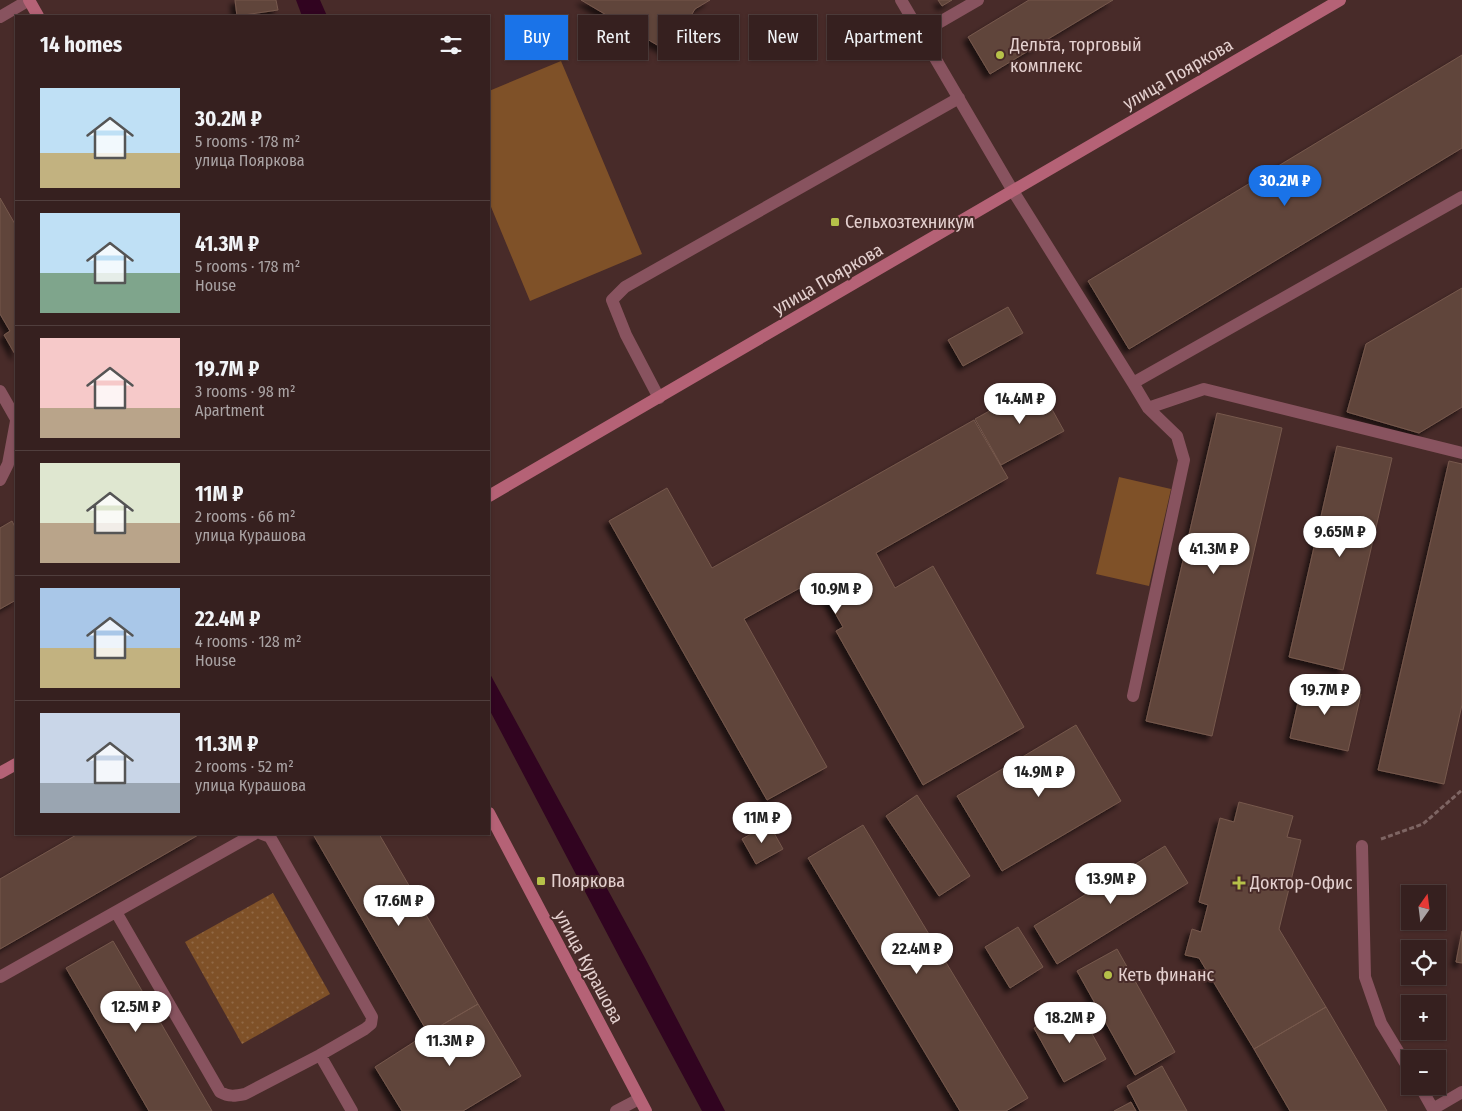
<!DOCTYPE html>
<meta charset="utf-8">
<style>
:root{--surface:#36201f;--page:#3d2828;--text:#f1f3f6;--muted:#aaa3a4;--line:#503e3d;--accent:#1a73e8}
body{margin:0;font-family:"Fira Sans Condensed",sans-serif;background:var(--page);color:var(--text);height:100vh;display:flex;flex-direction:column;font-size:19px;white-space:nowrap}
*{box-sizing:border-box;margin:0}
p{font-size:16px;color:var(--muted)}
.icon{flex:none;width:28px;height:28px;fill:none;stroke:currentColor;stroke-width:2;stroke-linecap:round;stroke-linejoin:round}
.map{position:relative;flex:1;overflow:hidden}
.drawer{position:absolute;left:15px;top:15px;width:475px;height:820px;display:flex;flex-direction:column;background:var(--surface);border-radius:0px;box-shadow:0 1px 4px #0004,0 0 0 1px var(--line)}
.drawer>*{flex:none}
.top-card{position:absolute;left:505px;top:15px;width:475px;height:45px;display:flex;gap:10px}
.needle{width:32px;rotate:14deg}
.tools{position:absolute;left:1401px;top:885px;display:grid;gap:10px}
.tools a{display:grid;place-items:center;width:45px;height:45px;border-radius:0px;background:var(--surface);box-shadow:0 1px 4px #0004,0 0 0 1px var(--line);font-size:25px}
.price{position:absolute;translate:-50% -42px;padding:0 11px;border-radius:18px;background:#fff;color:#222;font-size:16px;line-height:32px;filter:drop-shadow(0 1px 2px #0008)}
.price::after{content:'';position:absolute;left:50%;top:30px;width:15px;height:11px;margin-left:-8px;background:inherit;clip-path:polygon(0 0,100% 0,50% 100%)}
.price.current{background:var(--accent);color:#fff}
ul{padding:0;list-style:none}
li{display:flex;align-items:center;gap:15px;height:125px;padding:0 25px}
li+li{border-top:1px solid var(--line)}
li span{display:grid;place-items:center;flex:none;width:140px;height:100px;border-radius:0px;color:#555}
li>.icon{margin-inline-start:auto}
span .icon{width:60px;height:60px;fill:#fffc;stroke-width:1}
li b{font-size:21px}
h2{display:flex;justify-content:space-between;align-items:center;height:60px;padding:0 25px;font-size:21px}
.chip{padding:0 18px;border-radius:0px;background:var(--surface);box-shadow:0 1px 4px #0004,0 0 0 1px var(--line);font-size:18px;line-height:45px}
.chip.current{background:var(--accent);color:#fff}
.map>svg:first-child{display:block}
.green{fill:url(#green-dots)}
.pitch{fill:#7f5128}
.water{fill:#310420}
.building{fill:#61443a;stroke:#76594d;filter:url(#shadow)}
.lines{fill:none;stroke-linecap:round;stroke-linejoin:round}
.path{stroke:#7e6563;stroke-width:3;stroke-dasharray:5 2.5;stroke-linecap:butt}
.lane{stroke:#88535f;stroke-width:12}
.street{stroke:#88535f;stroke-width:12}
.secondary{stroke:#b56276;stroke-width:12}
.poi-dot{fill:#b6c149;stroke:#482b29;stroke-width:2}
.labels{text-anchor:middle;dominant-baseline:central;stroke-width:4;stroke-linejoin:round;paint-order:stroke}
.poi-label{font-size:18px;fill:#e4d0cf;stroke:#482b29;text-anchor:start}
.street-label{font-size:18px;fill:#e4d0cf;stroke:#482b29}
</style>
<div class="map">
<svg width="1462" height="1111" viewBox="0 0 1462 1111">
<defs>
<pattern id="green-dots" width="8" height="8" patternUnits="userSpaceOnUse" patternTransform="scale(1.25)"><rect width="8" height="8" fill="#7f5128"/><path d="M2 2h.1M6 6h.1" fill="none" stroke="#916946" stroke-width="1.8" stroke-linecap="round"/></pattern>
<filter id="shadow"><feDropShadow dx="-4.5" dy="4.5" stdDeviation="2.5" flood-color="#0009"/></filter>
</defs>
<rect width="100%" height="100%" fill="#482b29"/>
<path class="green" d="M273,893L330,994L242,1044L185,942Z"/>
<path class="pitch" d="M561,61L642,254L530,301L489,202V91Z
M1119,477L1171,489L1149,586L1096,574Z"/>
<path class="water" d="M296,0H320L327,16H302Z
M489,672L645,958L725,1111H702L622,962L489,709Z"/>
<path class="building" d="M235,0H276L278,10L237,16Z
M581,0H710L695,9L669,52Z
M938,0H952L942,6Z
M1029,0H1113L990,74L968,37Z
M1462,55V148L1129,349L1088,281Z
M0,198L15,224L16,223V356L4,335L10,331L0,314Z
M1462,288V407L1419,433L1347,412L1366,344Z
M1008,307L1023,333L963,366L948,340Z
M1038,384L1064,431L1001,465L975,419Z
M1217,413L1282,428L1212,736L1146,721Z
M974,420L1008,478L876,553L895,588L933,566L1024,727L923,785L836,631L843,627L816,579L744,619L827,767L767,800L609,521L667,488L712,568Z
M1337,446L1392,458L1343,670L1289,657Z
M1449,461L1462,464V705L1444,784L1378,770Z
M12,521L15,527L16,526V600L0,609V528Z
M1303,680L1361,694L1348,751L1290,738Z
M1076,725L1121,801L1002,871L957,796Z
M917,795L970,876L939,896L886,816Z
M1239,802L1293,816L1287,837L1301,840L1279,929L1326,1007L1254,1049L1199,958L1185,955L1192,929L1201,932L1208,905L1199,902L1220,818L1234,822Z
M769,824L783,849L756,864L742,839Z
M863,825L1028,1098L1006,1111H960L808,858Z
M78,834H200L0,949V879Z
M319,834H379L478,1004L428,1033L314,836Z
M1165,846L1188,883L1057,964L1034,926Z
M1018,927L1043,967L1010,988L985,947Z
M1462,931V963L1456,962Z
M113,941L212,1111H149L66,968Z
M1117,949L1175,1052L1135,1075L1077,971Z
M478,1004L521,1076L463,1111H402L375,1067L428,1033Z
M1076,1005L1106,1059L1064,1082L1034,1028Z
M1326,1007L1387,1111H1290L1254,1049Z
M1162,1066L1187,1111H1140L1127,1086Z
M1131,1102L1136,1111H1114Z"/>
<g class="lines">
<path class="path" d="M1381,839L1423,824L1462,790"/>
<path class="lane" d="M901,0L1013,191L1133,383L1148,408L1177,436L1184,460L1133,696
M921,33L978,0
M1133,383L1462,197
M0,391L16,419
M659,398L626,335L612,300L625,287L959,98
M1148,408L1204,389L1462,453
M0,480L8,464L16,421
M262,834L270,837L372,1017L371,1024L365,1029L320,1055
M1362,846L1365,977L1381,1023L1410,1071
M116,912L220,1092C229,1097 235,1096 245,1094L320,1055L352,1111
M0,977L254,834
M1420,1086L1434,1111
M1433,1109L1462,1092"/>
<path class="street" d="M0,17L29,0
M616,1111L639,1099"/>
<path class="secondary" d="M29,0L38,16
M489,496L1340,0
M0,773L16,764
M489,813L646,1111"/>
</g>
<g class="poi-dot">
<circle cx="1000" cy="55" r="5"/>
<rect x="830" y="217" width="10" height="10" rx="2.5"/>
<rect x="536" y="876" width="10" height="10" rx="2.5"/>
<path d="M1236.5 875.5h5v5h5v5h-5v5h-5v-5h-5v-5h5z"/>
<circle cx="1108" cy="975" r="5"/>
</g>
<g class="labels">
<g class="poi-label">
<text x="1010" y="45">Дельта, торговый<tspan x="1010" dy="21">комплекс</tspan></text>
<text x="845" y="222">Сельхозтехникум</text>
<text x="551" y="881">Пояркова</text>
<text x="1250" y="883">Доктор-Офис</text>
<text x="1118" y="975">Кеть финанс</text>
</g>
<g class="street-label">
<text transform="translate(1178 74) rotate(-30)">улица Пояркова</text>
<text transform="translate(828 279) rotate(-30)">улица Пояркова</text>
<text transform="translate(589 967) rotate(62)">улица Курашова</text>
</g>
</g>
</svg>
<div class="tools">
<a><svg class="needle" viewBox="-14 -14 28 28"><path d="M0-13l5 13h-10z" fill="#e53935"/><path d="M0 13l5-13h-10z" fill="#aaa3a4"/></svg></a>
<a><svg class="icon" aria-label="locate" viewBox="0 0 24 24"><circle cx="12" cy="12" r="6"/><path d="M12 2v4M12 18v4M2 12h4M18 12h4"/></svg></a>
<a>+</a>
<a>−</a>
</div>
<b class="price current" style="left:1285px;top:207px">30.2M ₽</b>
<b class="price" style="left:1020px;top:425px">14.4M ₽</b>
<b class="price" style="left:1340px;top:558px">9.65M ₽</b>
<b class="price" style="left:1214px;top:575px">41.3M ₽</b>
<b class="price" style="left:836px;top:615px">10.9M ₽</b>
<b class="price" style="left:1325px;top:716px">19.7M ₽</b>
<b class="price" style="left:1039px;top:798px">14.9M ₽</b>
<b class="price" style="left:762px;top:844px">11M ₽</b>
<b class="price" style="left:1111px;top:905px">13.9M ₽</b>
<b class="price" style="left:399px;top:927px">17.6M ₽</b>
<b class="price" style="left:917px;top:975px">22.4M ₽</b>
<b class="price" style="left:136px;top:1033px">12.5M ₽</b>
<b class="price" style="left:1070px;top:1044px">18.2M ₽</b>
<b class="price" style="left:450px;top:1067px">11.3M ₽</b>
<div class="top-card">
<a class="chip current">Buy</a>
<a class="chip">Rent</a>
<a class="chip">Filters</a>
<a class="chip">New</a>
<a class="chip">Apartment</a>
</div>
<section class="drawer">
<h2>14 homes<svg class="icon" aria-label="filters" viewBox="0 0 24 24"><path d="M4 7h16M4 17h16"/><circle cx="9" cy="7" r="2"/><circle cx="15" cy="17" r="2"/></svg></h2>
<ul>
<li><span style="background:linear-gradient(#bfe0f5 65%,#c2b280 0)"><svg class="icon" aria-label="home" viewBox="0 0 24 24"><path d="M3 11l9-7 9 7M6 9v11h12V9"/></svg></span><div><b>30.2M ₽</b><p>5 rooms · 178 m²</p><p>улица Пояркова</p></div></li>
<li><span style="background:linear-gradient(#bfe0f5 60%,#7fa58c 0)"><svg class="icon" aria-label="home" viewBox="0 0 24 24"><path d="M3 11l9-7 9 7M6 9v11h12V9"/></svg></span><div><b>41.3M ₽</b><p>5 rooms · 178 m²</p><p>House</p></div></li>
<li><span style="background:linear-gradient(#f6c9c9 70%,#b9a48a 0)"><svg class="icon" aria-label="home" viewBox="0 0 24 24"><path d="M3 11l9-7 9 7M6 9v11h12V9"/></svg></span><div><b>19.7M ₽</b><p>3 rooms · 98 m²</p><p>Apartment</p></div></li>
<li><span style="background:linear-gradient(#dfe7d0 60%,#b9a48a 0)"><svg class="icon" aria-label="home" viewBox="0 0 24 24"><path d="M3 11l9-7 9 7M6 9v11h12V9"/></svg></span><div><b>11M ₽</b><p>2 rooms · 66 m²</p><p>улица Курашова</p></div></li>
<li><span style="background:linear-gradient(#a9c7e8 60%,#c2b280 0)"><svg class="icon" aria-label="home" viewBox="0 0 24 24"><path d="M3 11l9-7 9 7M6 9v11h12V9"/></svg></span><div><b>22.4M ₽</b><p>4 rooms · 128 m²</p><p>House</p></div></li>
<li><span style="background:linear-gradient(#c9d6e8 70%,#9aa5b1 0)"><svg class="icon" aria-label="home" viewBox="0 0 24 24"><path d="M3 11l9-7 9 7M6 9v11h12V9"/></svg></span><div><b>11.3M ₽</b><p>2 rooms · 52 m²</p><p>улица Курашова</p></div></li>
</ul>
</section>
</div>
